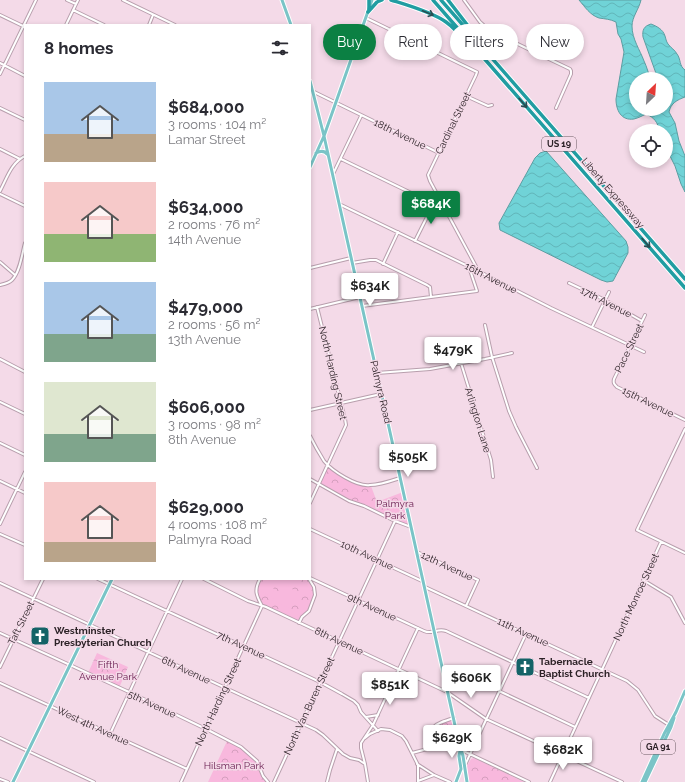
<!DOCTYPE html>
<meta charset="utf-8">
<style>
:root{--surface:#fff;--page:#f7f7f7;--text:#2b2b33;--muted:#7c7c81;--accent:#0b8043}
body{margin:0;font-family:Raleway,sans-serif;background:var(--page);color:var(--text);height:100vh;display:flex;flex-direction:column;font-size:15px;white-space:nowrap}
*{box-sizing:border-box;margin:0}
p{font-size:13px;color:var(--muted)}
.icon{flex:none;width:22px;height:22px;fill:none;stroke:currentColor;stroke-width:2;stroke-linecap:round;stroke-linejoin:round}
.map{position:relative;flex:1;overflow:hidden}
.sheet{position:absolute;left:24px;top:24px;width:287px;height:556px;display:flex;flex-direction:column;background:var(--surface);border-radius:0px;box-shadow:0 2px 6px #0003}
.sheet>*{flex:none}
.guide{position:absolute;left:323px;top:24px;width:302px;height:36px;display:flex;gap:8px}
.needle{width:26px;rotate:25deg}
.fabs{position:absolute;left:629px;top:72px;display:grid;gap:8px}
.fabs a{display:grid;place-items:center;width:44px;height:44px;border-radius:50%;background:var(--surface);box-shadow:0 2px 6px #0003;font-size:20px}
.price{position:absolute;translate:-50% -34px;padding:0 9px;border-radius:4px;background:#fff;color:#222;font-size:13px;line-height:26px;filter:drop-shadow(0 1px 2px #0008)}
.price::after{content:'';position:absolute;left:50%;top:24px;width:12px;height:9px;margin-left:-6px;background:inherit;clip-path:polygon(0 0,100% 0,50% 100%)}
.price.on{background:var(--accent);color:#fff}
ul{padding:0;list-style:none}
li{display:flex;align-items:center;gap:12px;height:100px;padding:0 20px}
li span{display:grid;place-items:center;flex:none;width:112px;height:80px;border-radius:0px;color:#555}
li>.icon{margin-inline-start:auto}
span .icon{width:48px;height:48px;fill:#fffc;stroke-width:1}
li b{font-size:17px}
h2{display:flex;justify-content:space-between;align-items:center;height:48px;padding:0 20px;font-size:17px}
.chip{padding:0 14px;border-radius:18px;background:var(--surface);box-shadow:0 2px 6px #0003;font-size:14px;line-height:36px}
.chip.on{background:var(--accent);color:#fff}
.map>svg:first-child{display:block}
.park{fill:url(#park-crowns)}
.garden{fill:#f8b8dd}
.water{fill:url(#water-waves);stroke:#5c9ea2}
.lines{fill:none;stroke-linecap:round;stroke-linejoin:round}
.minor-casing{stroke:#b89fad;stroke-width:4}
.major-casing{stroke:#fff;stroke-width:5}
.highway-casing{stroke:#fff;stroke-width:5.5}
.minor{stroke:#fff;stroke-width:2}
.major{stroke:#7ac4c7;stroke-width:3}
.highway{stroke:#219da2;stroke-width:3.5}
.oneway{stroke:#284d52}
.labels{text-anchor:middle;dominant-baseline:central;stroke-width:3;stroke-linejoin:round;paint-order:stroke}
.shield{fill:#f4dae8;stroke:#685961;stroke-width:1}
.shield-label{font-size:9px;font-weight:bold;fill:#2c2227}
.street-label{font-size:10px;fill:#2c2227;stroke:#f4dae8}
.park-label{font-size:10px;fill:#671b4e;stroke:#f4dae8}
.poi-label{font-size:10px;font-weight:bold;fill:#2c2227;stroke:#f4dae8;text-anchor:start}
</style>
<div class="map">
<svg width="685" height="782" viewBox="0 0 685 782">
<defs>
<pattern id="park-crowns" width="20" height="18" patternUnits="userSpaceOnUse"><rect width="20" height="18" fill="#f8b8dd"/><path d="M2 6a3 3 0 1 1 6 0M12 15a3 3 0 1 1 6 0" fill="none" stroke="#d59ebe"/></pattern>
<pattern id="water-waves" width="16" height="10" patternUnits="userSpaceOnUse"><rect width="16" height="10" fill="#70d3d7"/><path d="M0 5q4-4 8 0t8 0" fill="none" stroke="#61b5b9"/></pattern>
</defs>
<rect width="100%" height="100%" fill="#f4dae8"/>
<path class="park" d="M327,465L352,481L371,486L377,502L403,492L411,526L397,522L349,501L320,483Z
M261,579H309C322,595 309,610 299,623L263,606L257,596V588Z
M97,653L128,667L119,688L88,673Z
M453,719L460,749L454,747L430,748C429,740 430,729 438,724C442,721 449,720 453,719Z
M227,741L241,747L256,762L261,773L268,782H208Z
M474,758L524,782H468L467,766L471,759Z"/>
<path class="garden" d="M264,579C274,580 276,589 271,597L260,591L259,589Z
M280,579H297L299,585L282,587L280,585Z
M284,589H292L297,591L291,607L289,608L272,600C275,595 278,592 284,589Z"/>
<path class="water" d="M579,0H641C639,9 632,17 632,26C632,39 640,50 644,61C647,67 648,73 651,79H636V109H666V79H658L643,37C642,30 644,26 651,24C656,26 663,29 665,36C666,39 666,41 668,44C671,48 675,50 677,54C681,59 679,66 685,70V97C677,100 671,103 669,112L675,123L679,141L685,156V192L681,184L675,166L667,150L666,145V131H660C657,122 655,118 646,114C642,116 638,118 634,119C621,121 616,110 616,99L624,52L621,39L618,34L616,22C610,19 605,19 599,18C590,15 585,7 579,0Z
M546,151L626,241L628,247V253L613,281L607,282L601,280L500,230L499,223L535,158L540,153Z"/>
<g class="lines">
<g class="minor-casing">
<path id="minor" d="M67,0L76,4
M123,0L175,25
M464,0L480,22L489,30L499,35L528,49L570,69L571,71
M73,10L104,25
M0,15L25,27
M366,18L477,72L476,75L428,175L430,181L479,272
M66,25L78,0
M149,25L153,15
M0,63L25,76
M0,74L36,0
M310,90L439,153
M466,96L488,106L492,105
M0,108L25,120
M556,108L571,74V71
M0,149L20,159
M341,159L432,203V207L415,241
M333,174L361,116
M0,191C7,178 11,163 25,156
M0,194L25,206
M339,204L476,270L551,308L644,352
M0,262L15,275
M352,263L370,260H376L427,285L430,287L431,297
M383,264L398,232
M310,268L351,258
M569,283L605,300L642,321
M0,285C4,284 9,283 12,280C20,272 22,254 25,243
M362,306L477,291L469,267
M310,309L360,297
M645,315L614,379C613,383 614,384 617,387L685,420
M485,325L492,357L509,411L516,427L537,468
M592,327L609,292
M0,359L25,372
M461,363L491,460L493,477
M377,373L430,369L485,359L512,353
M0,402L25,414
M310,410L381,394
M685,429L637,530L685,553
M310,436C314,444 319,453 324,461C332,471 357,487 370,485C380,485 391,481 400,478
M0,443L25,455
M310,479L349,501L364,506L395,521L411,527
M0,481L25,493
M310,503L346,425L345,419L317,307
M0,524L25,472
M310,529L422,581
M0,534L25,545
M417,552L478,580L466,606
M310,578L424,631C433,635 436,628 446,631L589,698
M98,579L320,682L342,694L354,701L358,705L361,712L378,731
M204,579L248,601L266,607L447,692L486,719L622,782
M643,580L671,597L685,623
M0,583L316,730L323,735L343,754L350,758L359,760L365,764
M425,587L627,681L638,690L655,716L669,725
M299,623L302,617L309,611L315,595L314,587L309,579
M0,633L129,692L210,731L241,747L257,761L263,776L268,782
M0,667L43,579
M0,683L187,769
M499,691L575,727
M366,717L378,715
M110,734L182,579
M0,738L94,782
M365,738L370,734L381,729L390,730L402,736L406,741L418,765V782
M430,748C428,726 434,724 454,718
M412,753L431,748L455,747L529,782
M417,764L434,775
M465,765L526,634
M0,779L8,782
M418,781L434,775L450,782
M181,782L262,606C256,595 254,590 260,579
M274,782L395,521
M327,782L330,770L337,749
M368,782L365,764L361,748V743L373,725L418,628
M550,782L661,542"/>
</g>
<g class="major-casing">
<path id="major" d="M282,0L291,25
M310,81L324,136L396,459L458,739L463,756L467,782
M316,153C320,151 324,150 327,154
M310,167L324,136L372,0
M13,782L112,579
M456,782L461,769L459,756L460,751
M642,782L664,734L676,712L685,691
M645,782L671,727L674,718"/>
</g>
<g class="highway-casing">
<path id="highway" d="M369,0V10
M391,0C407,5 432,12 446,22C459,31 469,46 480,57
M433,0L685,288
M441,0L685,279
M448,0L472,31
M368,12L377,2L382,0"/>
</g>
<use href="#minor" class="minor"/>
<use href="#major" class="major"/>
<use href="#highway" class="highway"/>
</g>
<defs><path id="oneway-shaft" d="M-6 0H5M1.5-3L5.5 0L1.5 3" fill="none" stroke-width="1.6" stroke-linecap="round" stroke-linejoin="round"/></defs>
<g class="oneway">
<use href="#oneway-shaft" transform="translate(428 13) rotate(22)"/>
<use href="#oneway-shaft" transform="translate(523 103) rotate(49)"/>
<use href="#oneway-shaft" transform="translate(646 243) rotate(49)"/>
</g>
<defs>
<g id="church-square" transform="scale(1)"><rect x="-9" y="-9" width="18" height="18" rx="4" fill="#146367" stroke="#f4dae8"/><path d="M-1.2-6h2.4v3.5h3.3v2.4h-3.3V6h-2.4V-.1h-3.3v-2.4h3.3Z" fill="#fff"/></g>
</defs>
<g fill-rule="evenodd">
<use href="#church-square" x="40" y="636"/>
<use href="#church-square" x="525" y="667"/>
</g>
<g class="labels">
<g class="shield">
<rect x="542" y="137" width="34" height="14" rx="3"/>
<rect x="641" y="740" width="34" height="14" rx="3"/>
</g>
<g class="shield-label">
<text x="559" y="144">US 19</text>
<text x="658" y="747">GA 91</text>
</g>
<g class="street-label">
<text transform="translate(453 123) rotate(-64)">Cardinal Street</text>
<text transform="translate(400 134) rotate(26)">18th Avenue</text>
<text transform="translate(613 193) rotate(49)">Liberty Expressway</text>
<text transform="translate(491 278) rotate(27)">16th Avenue</text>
<text transform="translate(606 302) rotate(27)">17th Avenue</text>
<text transform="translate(629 348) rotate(-64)">Pace Street</text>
<text transform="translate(333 373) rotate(77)">North Harding Street</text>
<text transform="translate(381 392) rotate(77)">Palmyra Road</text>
<text transform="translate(648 402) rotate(26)">15th Avenue</text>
<text transform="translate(478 420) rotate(73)">Arlington Lane</text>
<text transform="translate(367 555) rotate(25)">10th Avenue</text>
<text transform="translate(447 566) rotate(25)">12th Avenue</text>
<text transform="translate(636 597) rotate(-65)">North Monroe Street</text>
<text transform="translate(372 607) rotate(25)">9th Avenue</text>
<text transform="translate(21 623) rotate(-64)">Taft Street</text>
<text transform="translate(523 632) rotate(25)">11th Avenue</text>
<text transform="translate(339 641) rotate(25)">8th Avenue</text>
<text transform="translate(241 645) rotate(25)">7th Avenue</text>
<text transform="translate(186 670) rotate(25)">6th Avenue</text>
<text transform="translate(218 702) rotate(-65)">North Harding Street</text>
<text transform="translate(152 704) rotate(25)">5th Avenue</text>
<text transform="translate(309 706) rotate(-65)">North Van Buren Street</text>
<text transform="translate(93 726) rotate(25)">West 4th Avenue</text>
</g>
<g class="park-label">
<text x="395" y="503">Palmyra<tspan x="395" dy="12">Park</tspan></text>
<text x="108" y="664">Fifth<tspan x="108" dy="12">Avenue Park</tspan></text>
<text x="234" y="765">Hilsman Park</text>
</g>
<g class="poi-label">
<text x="54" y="630">Westminster<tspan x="54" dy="12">Presbyterian Church</tspan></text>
<text x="539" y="661">Tabernacle<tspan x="539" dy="12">Baptist Church</tspan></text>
</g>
</g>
</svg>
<div class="fabs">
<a><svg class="needle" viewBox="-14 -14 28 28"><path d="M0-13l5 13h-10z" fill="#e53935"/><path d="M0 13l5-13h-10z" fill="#7c7c81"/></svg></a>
<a><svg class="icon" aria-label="locate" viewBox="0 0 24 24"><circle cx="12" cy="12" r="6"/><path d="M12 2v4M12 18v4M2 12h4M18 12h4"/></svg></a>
</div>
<b class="price on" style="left:431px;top:225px">$684K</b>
<b class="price" style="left:370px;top:307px">$634K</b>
<b class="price" style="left:453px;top:371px">$479K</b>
<b class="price" style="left:408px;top:478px">$505K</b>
<b class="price" style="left:471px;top:699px">$606K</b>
<b class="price" style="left:390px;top:706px">$851K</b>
<b class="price" style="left:452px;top:759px">$629K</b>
<b class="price" style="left:563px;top:771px">$682K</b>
<div class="guide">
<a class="chip on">Buy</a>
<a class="chip">Rent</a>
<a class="chip">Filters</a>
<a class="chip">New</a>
</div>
<section class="sheet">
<h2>8 homes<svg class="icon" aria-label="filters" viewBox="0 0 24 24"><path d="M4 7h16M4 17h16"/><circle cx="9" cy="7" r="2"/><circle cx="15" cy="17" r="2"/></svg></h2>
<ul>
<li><span style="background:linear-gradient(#a9c7e8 65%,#b9a48a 0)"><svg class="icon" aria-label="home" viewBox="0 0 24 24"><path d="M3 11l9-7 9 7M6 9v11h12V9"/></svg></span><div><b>$684,000</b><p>3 rooms · 104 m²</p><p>Lamar Street</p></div></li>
<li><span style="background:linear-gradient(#f6c9c9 65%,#8fb573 0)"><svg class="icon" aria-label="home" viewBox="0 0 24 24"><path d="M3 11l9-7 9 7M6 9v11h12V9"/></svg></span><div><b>$634,000</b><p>2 rooms · 76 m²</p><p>14th Avenue</p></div></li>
<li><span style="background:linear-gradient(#a9c7e8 65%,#7fa58c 0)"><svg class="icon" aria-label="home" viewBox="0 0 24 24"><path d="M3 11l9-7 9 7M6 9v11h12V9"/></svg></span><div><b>$479,000</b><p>2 rooms · 56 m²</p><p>13th Avenue</p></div></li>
<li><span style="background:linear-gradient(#dfe7d0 65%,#7fa58c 0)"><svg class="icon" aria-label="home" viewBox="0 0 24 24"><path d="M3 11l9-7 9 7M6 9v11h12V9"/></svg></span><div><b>$606,000</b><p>3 rooms · 98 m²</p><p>8th Avenue</p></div></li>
<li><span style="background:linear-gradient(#f6c9c9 75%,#b9a48a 0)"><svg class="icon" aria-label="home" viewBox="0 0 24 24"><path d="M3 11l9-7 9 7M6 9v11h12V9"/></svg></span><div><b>$629,000</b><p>4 rooms · 108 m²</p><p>Palmyra Road</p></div></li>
</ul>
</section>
</div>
